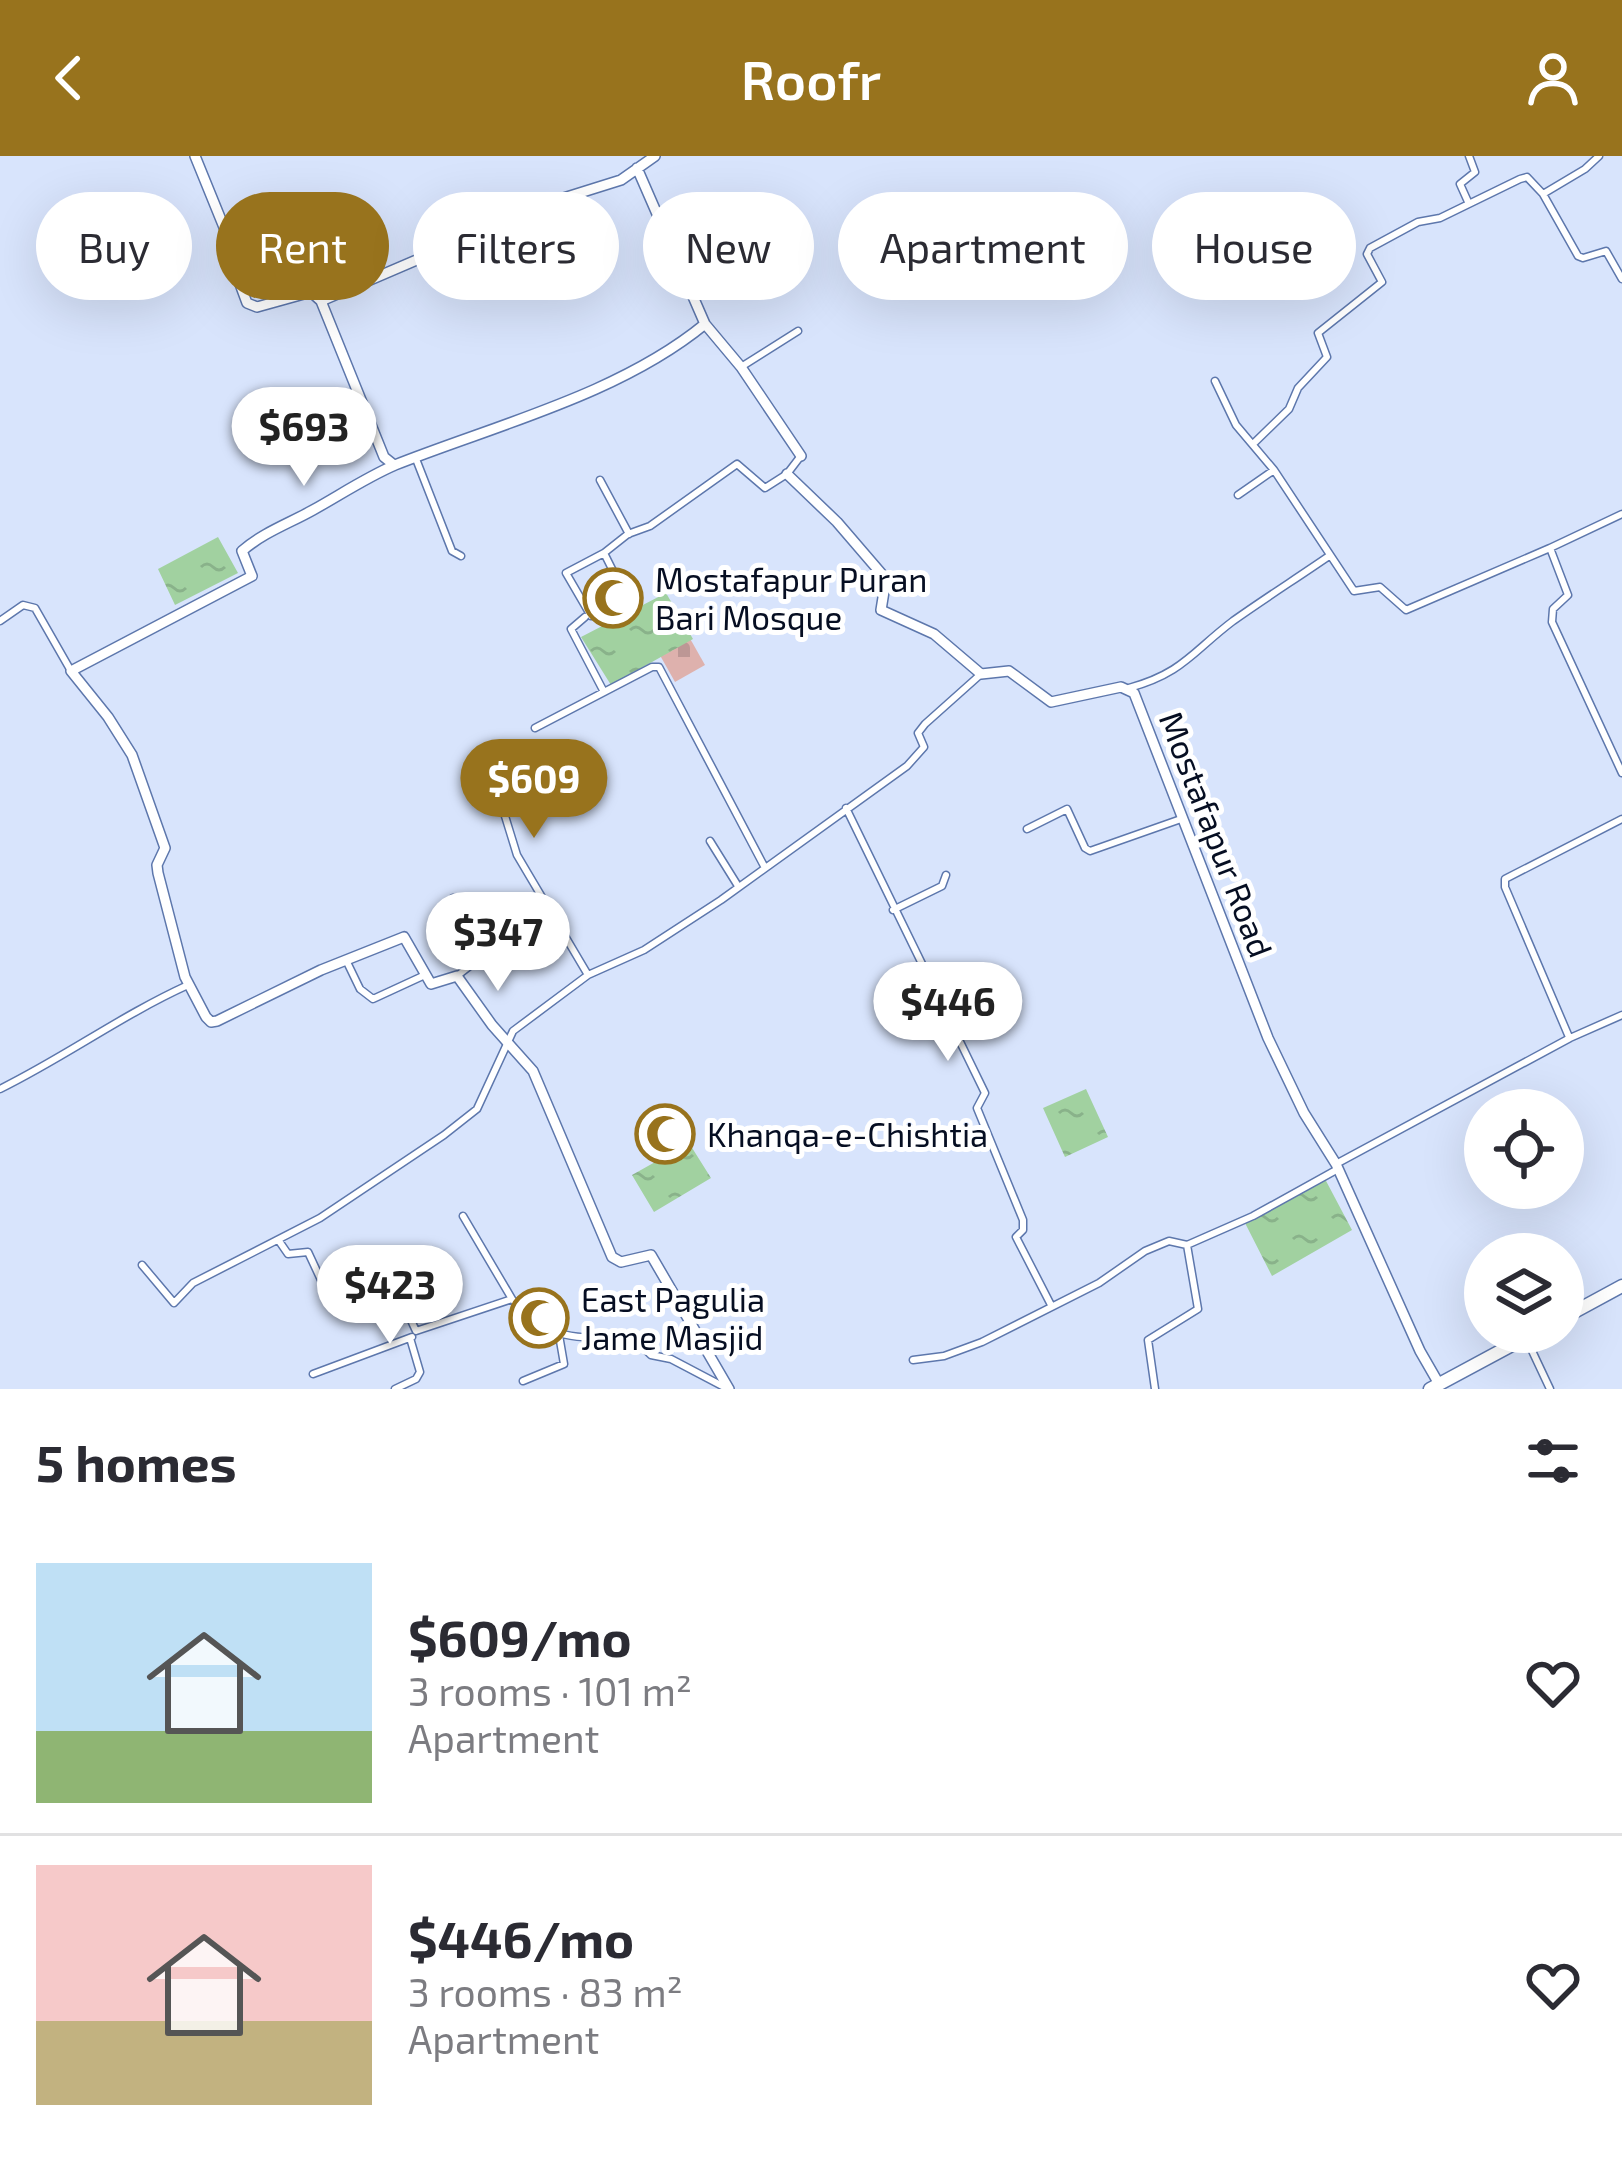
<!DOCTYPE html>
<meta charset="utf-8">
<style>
:root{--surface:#fff;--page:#f7f7f7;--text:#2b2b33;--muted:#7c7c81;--line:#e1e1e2;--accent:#98731d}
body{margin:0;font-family:"Exo 2",sans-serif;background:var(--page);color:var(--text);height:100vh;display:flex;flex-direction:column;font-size:45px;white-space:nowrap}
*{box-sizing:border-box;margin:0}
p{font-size:39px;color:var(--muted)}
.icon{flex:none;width:66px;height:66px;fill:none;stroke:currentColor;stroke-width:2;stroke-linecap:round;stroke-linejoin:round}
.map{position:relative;height:1233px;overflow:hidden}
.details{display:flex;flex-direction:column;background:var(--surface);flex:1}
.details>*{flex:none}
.hud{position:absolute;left:36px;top:36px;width:1551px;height:108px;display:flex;gap:24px}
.fabs{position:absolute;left:1464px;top:933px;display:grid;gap:24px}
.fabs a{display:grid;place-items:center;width:120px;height:120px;border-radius:50%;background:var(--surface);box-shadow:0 12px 48px #0002;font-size:60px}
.price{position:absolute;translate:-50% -102px;padding:0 27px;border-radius:42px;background:#fff;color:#222;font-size:39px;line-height:78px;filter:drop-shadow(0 3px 6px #0008)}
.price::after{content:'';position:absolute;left:50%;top:72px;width:36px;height:27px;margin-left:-18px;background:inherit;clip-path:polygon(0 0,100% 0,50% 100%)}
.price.on{background:var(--accent);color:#fff}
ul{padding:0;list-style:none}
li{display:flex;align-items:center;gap:36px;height:300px;padding:0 36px}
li+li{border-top:3px solid var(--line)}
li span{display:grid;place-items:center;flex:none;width:336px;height:240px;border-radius:0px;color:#555}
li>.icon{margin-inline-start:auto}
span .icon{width:144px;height:144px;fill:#fffc;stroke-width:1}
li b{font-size:51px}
h2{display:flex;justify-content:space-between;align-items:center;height:144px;padding:0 36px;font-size:51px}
.pill{padding:0 42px;border-radius:54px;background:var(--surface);box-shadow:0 12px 48px #0002;font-size:42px;line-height:108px}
.pill.on{background:var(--accent);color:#fff}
header{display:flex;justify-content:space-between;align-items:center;height:156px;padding:0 36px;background:var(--accent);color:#fff;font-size:54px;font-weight:600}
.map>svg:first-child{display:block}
.cemetery{fill:url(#cemetery-stones)}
.water{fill:url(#water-ripples)}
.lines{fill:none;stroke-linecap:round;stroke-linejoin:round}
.street-casing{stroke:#5d77ac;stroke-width:9}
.secondary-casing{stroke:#5d77ac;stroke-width:12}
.highway-casing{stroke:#5d77ac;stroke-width:15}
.street{stroke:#fff;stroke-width:6}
.secondary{stroke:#fff;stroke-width:9}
.highway{stroke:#fff;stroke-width:12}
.labels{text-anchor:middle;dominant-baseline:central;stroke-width:10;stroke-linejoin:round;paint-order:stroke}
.poi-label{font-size:33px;fill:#060e22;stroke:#fff;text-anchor:start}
.street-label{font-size:33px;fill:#060e22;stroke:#fff}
</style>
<header><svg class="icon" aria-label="back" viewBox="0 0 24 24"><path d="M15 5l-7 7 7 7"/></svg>Roofr<svg class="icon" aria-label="person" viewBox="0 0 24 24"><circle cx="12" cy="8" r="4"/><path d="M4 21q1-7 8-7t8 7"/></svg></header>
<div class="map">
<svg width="1622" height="1233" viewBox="0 0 1622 1233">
<defs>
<pattern id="cemetery-stones" width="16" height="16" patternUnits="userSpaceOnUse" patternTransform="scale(3)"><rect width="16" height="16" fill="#deb1ad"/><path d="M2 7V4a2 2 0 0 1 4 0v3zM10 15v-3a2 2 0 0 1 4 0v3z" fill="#bd9795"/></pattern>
<pattern id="water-ripples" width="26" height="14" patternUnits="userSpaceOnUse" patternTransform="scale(3)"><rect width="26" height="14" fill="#a1d1a0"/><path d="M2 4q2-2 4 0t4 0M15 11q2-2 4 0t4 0" fill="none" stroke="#89b28a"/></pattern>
</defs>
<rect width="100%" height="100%" fill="#d8e4fc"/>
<path class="cemetery" d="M688,479L705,509L675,526L657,494Z"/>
<path class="water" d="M218,381L238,417L175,449L158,413Z
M666,437L693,483L611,529L581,481Z
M1086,933L1108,981L1065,1001L1043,952Z
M689,987L711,1022L654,1056L632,1019Z
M1325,1023L1352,1074L1272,1120L1245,1067Z"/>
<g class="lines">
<g class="street-casing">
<path id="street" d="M1543,38L1578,100L1583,102L1606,95L1622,123
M1469,48L1460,28L1475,16L1469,0
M741,211L798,175
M1215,225L1236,269L1274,314L1354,435L1380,431L1406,454L1550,392
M1253,288L1289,253L1298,232L1327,201L1318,177L1382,126L1367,98L1370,92L1418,66L1440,62L1520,23L1527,21L1543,38L1585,13L1599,0
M416,303L452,395L461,400
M600,324L629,378
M1238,339L1274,314
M1622,358L1550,392L1568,439L1553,453L1552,466L1622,617
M604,397L566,417L591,460L609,453
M614,441L624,437L604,397L628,378L650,370L737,308L765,332L787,318L800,301
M585,461L571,473L604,536
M0,465L23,449L35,452L71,515
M1129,532C1183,517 1192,496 1233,465C1264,443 1297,422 1329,400
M535,572L652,511H659L764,710
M489,608L517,699L588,819
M846,652L985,937L977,952L1023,1064V1074L1016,1081L1051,1149
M1027,673L1067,653L1085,692L1090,695L1181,663
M710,685L738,730
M453,742L484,799L457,820
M893,754L942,730L946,719
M346,804L360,833L373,843L425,819
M1569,881L1505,731V723L1622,663
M0,933C65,901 122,859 188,829
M1336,1008L1570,882L1622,859
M463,1060L512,1143
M279,1085L288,1098L308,1096L322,1126L376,1111L387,1112L416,1175L512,1143C544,1183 581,1186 629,1178L651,1199L671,1203L728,1233
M142,1109L174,1147L193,1127L320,1062L444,979L477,953L513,875L588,819L644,794L721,744L907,610L924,591L918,577L925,568L981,518
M1526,1182L1550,1233
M913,1204L944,1200L982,1186L1099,1127L1145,1095L1169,1085L1187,1089L1253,1060L1338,1013
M313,1218L412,1181
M523,1225L564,1208L559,1179
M395,1233L416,1223L420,1216L410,1182
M1155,1233L1148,1184L1198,1153L1187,1089"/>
</g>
<g class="secondary-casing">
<path id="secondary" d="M195,0L230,86V101L247,147L257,151L311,136L321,145L384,301L394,309
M637,12L705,168L741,211L801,300
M321,145L554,45L621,24L655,0
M705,168C620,238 496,269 395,309C367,321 340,339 313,354C288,368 264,376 242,395L252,420L71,515L108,561L132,599L165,692L157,709L158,717L185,821L206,861L211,866L217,865L321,814L404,781L431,828L457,820L492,869L533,915L612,1101L621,1106L651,1099L729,1233
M787,318L837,366L886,423L881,454L934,478L981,518L1009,515L1051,546L1121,531L1134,537L1268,882L1304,957L1336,1008L1420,1195L1439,1228"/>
</g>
<g class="highway-casing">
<path id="highway" d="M1563,1162L1622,1130
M1430,1233L1536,1176"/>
</g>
<use href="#street" class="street"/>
<use href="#secondary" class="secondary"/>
<use href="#highway" class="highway"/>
</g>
<defs>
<g id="mosque-ring" transform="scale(3)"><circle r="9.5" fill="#fff" stroke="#98731d" stroke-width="1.5"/><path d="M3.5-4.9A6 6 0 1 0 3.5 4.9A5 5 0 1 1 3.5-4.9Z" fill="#98731d"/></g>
</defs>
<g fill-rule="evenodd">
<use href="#mosque-ring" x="613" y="442"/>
<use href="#mosque-ring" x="665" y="978"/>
<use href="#mosque-ring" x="539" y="1162"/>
</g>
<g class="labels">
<g class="poi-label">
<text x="655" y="423">Mostafapur Puran<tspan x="655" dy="38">Bari Mosque</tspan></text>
<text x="707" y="978">Khanqa-e-Chishtia</text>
<text x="581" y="1143">East Pagulia<tspan x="581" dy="38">Jame Masjid</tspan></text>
</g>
<g class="street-label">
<text transform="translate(1217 678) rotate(69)">Mostafapur Road</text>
</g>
</g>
</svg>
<div class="fabs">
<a><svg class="icon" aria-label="locate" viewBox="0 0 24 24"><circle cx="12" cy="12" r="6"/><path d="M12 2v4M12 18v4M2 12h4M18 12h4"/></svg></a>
<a><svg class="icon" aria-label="layers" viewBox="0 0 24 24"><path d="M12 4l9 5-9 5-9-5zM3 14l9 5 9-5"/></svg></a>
</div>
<b class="price" style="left:304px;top:333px">$693</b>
<b class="price on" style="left:534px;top:685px">$609</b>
<b class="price" style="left:498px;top:838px">$347</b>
<b class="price" style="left:948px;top:908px">$446</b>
<b class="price" style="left:390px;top:1191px">$423</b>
<div class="hud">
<a class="pill">Buy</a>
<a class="pill on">Rent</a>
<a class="pill">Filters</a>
<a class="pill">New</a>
<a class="pill">Apartment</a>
<a class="pill">House</a>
</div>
</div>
<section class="details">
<h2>5 homes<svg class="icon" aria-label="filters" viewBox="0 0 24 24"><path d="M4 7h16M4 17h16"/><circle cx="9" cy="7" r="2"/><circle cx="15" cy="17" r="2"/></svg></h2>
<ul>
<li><span style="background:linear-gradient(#bfe0f5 70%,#8fb573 0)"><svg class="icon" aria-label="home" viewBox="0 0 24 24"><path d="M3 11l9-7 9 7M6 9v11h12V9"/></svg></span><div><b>$609/mo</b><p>3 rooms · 101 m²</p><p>Apartment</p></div><svg class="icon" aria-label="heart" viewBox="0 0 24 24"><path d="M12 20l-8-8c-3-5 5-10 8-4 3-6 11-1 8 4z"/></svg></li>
<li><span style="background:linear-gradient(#f6c9c9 65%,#c2b280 0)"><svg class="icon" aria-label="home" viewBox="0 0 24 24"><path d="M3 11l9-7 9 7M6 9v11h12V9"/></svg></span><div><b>$446/mo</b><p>3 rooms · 83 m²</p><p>Apartment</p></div><svg class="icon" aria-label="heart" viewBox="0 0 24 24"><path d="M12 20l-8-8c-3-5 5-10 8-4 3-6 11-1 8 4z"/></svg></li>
</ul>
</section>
